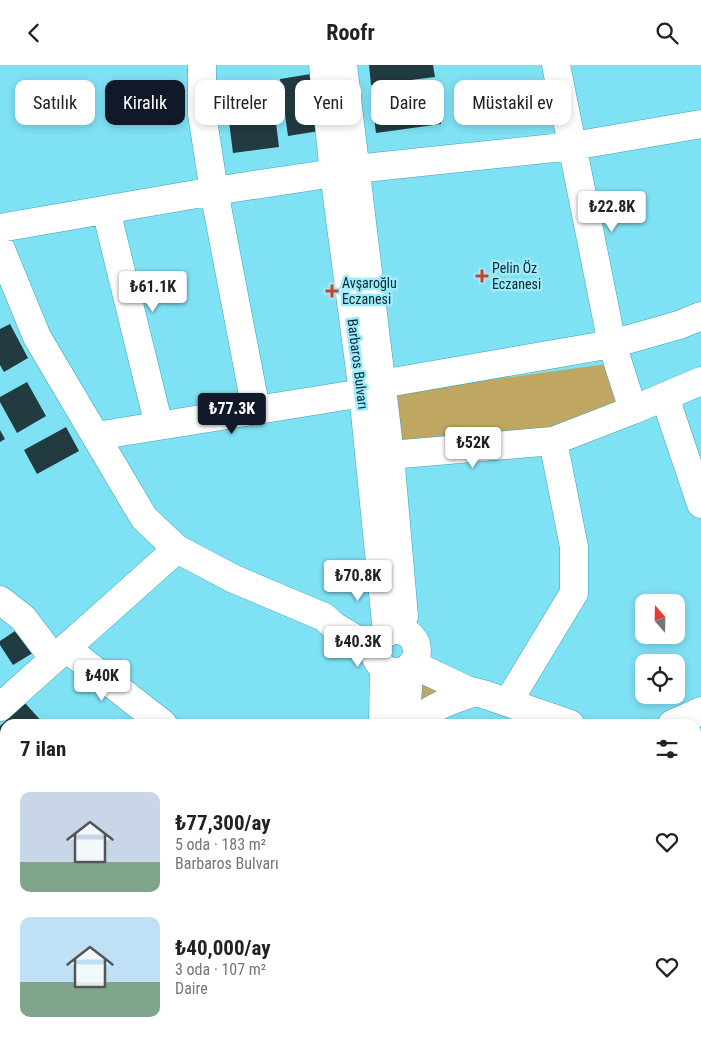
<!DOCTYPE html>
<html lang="tr">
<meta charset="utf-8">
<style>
:root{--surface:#fff;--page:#f6f6f6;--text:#222;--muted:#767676;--accent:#111827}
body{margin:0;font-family:"Roboto Condensed",sans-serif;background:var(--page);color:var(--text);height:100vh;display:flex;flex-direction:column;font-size:19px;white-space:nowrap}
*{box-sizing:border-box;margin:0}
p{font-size:16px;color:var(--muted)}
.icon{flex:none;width:28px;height:28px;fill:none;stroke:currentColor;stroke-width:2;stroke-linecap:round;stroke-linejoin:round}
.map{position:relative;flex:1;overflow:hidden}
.drawer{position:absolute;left:0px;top:654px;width:701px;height:321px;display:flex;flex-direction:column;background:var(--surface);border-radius:15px 15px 0 0;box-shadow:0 2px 8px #0003}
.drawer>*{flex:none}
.banner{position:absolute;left:15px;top:15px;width:671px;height:45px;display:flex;gap:10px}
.needle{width:32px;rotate:340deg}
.fabs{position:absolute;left:635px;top:529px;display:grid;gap:10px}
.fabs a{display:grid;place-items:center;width:50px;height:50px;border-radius:10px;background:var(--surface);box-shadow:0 2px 8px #0003;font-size:25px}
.price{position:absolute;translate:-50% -42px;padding:0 11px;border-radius:5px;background:#fff;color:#222;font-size:16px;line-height:32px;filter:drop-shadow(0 1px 2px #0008)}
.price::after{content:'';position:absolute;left:50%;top:30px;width:15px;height:11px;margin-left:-8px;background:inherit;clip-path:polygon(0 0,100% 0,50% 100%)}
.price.current{background:var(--accent);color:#fff}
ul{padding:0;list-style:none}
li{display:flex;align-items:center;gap:15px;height:125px;padding:0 20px}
li span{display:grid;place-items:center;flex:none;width:140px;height:100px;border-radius:10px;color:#555}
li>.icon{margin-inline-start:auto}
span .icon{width:60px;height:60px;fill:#fffc;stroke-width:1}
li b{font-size:21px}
h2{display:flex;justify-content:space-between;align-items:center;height:60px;padding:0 20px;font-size:21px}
.tag{padding:0 18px;border-radius:10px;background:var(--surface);box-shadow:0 2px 8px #0003;font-size:18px;line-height:45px}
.tag.current{background:var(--accent);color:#fff}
header{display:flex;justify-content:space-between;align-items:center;height:65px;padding:0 20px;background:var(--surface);font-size:22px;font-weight:700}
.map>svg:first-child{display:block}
.green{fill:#bfa761}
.building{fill:#223b40}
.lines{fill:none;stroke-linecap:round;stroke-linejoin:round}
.minor-casing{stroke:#3da3b5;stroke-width:29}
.minor{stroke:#fff;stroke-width:28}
.poi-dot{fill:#cd412b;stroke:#a0ebfa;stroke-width:2}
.labels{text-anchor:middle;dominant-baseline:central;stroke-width:5;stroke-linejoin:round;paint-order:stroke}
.poi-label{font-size:14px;fill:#002a31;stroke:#a0ebfa;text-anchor:start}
.street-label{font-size:14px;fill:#002a31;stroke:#a0ebfa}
</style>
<header><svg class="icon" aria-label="back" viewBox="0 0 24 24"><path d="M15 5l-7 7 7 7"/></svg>Roofr<svg class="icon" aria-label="search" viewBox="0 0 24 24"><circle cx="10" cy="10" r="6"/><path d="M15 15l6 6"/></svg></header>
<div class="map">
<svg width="701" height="974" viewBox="0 0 701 974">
<rect width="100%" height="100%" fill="#7fe1f4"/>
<path class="green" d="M607,299L619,342L553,376L400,390L396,328Z
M418,614L446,619L416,645Z"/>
<path class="building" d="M369,0H433L435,12L371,20Z
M311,9L319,66L288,71L280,14Z
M272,26L279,82L233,88L226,33Z
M437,29L441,59L376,68L372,38Z
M10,259L28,293L4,307L0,300V264Z
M27,317L46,351L17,368L0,337V332Z
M66,362L79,386L37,409L24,385Z
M0,365L5,374L0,377Z
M21,562L36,586L13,600L0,580V576Z
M25,638L44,659H5V676L0,671V661Z
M0,741L5,746V772L0,777Z
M5,793V807L0,803V799Z
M0,823L5,827V851L0,857Z
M0,926L5,930V946L0,952Z"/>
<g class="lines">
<g class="minor-casing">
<path id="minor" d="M202,0V49L214,126L256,345
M323,0L334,108L363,328L387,568
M343,0L390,390L404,551
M556,0L612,279L633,345
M355,104L573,81L701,59
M106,145L159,361
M0,163L214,126L334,108
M0,182L37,272L144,453L177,484L234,514L324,552L334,561L376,586
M381,319L612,279L679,260L701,251
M666,331L670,347L701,439
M96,371L363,328
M390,390L553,376
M0,535L23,553L54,594
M375 586a21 21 0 1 1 42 0a21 21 0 1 1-42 0Z
M66,583L163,659
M412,599L467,625L483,629L570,659
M508,637L574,528V482L553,376L633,345L701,316
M0,642L177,484
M383,659L384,603
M405,659L408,623L407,604
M410,659C433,642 449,635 476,627
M672,659L701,646
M0,730L5,735
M696,825L701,835
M0,916L5,920
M521,970L533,974
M12,974L15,970
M162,974L164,970
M281,974L283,970
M589,974L590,970"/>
</g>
<use href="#minor" class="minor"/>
</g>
<g class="poi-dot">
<path d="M479.5 203.5h5v5h5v5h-5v5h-5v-5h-5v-5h5z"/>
<path d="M329.5 218.5h5v5h5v5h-5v5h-5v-5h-5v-5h5z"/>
</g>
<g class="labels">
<g class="poi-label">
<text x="492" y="203">Pelin Öz<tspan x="492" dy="16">Eczanesi</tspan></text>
<text x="342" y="218">Avşaroğlu<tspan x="342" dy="16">Eczanesi</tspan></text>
</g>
<g class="street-label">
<text transform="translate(358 299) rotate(83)">Barbaros Bulvarı</text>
</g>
</g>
</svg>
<div class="fabs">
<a><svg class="needle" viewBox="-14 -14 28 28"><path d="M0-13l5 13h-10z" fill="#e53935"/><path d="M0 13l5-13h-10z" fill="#767676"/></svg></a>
<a><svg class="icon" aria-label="locate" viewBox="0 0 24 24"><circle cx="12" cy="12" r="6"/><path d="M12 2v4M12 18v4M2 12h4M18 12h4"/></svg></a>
</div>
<b class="price" style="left:612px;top:168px">₺22.8K</b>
<b class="price" style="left:153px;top:248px">₺61.1K</b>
<b class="price current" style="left:232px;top:370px">₺77.3K</b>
<b class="price" style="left:473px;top:404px">₺52K</b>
<b class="price" style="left:358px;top:537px">₺70.8K</b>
<b class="price" style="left:358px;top:603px">₺40.3K</b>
<b class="price" style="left:102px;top:637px">₺40K</b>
<div class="banner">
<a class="tag">Satılık</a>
<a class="tag current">Kiralık</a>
<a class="tag">Filtreler</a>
<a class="tag">Yeni</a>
<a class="tag">Daire</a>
<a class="tag">Müstakil ev</a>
</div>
<section class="drawer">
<h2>7 ilan<svg class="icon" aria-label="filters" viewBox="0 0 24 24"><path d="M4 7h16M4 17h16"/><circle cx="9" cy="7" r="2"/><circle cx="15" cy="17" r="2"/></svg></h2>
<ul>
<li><span style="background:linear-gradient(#c9d6e8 70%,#7fa58c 0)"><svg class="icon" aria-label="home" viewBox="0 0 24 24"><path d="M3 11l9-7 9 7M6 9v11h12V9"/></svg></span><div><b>₺77,300/ay</b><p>5 oda · 183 m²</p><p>Barbaros Bulvarı</p></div><svg class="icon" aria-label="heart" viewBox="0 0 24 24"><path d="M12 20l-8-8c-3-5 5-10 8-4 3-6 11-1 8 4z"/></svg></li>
<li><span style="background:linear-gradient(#bfe0f5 65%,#7fa58c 0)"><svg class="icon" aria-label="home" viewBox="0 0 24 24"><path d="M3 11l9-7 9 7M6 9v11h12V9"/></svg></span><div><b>₺40,000/ay</b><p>3 oda · 107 m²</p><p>Daire</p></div><svg class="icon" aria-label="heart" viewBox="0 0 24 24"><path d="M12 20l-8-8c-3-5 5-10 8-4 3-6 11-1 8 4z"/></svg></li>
</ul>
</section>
</div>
